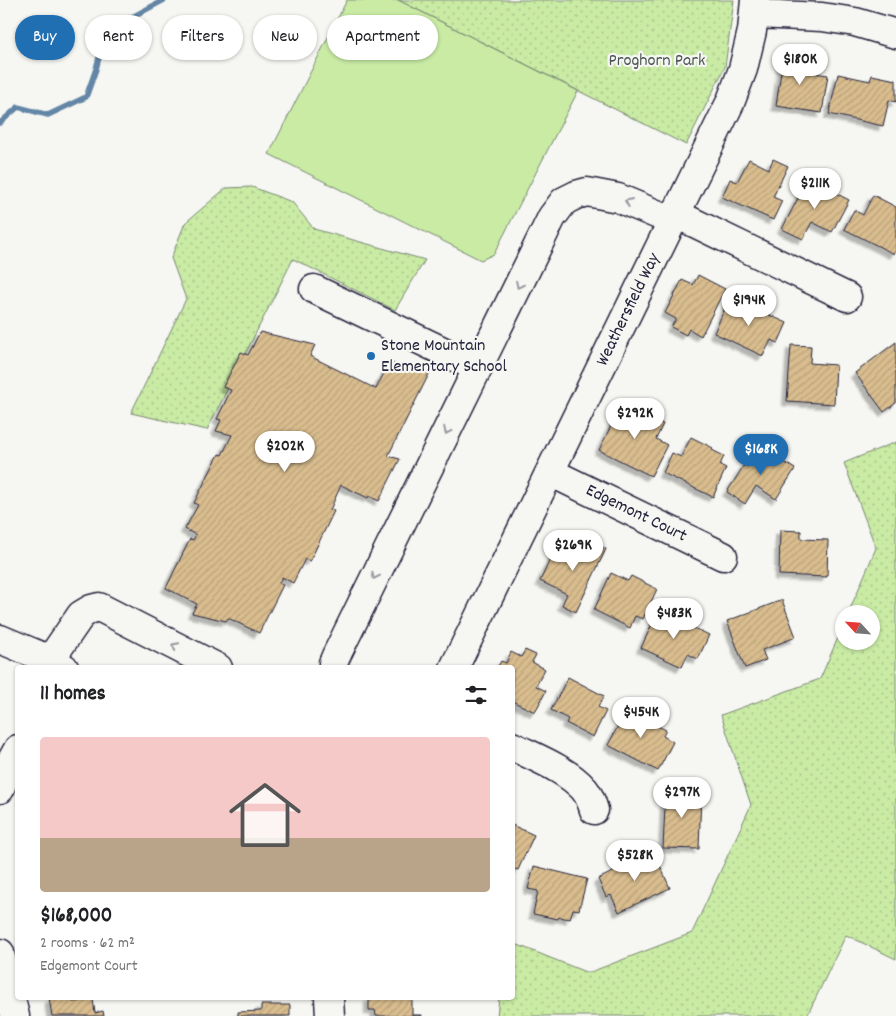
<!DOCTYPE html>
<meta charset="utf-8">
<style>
:root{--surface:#fff;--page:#f2f2f2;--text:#202124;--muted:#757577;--accent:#1f6fb2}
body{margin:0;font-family:Dekko,sans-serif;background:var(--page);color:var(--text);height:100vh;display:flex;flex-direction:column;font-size:19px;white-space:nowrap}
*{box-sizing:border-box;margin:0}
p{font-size:16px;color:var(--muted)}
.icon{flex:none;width:28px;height:28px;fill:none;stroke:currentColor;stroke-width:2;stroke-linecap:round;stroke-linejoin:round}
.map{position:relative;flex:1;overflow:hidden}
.details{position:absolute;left:15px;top:665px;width:500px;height:335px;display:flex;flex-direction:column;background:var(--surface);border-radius:5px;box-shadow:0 1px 4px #0004}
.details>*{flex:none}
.banner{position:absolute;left:15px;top:15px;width:500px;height:45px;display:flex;gap:10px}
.needle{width:32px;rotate:296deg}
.buttons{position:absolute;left:835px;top:605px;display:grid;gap:10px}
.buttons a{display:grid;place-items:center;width:45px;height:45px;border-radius:50%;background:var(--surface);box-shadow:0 1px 4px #0004;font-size:25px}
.price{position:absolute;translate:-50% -42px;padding:0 11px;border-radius:18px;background:#fff;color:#222;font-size:16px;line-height:32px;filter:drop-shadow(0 1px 2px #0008)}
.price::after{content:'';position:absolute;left:50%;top:30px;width:15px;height:11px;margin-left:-8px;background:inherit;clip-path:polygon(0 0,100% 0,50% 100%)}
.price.selected{background:var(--accent);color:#fff}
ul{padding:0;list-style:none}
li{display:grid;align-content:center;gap:10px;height:265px;padding:0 25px}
li span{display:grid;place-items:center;height:155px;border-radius:5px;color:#555}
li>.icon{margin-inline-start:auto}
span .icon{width:90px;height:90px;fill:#fffc;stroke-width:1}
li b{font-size:21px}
h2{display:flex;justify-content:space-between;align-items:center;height:60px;padding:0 25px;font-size:21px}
.tag{padding:0 18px;border-radius:22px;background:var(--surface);box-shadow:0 1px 4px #0004;font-size:18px;line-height:45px}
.tag.selected{background:var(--accent);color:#fff}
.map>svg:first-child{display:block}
.grass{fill:url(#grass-dots);stroke:#768670}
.pitch{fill:#c9eba4;stroke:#768670}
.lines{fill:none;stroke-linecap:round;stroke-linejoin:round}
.stream{stroke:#6386a6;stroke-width:5.5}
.building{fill:url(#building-hatch);stroke:#22223b;filter:url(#shadow)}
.minor-casing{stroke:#22223b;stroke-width:31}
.minor{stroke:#f6f6f2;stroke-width:28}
.oneway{stroke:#9797a0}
.poi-dot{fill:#1f6fb2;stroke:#f6f6f2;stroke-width:2}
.labels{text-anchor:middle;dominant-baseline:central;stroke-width:4.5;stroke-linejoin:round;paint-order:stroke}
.park-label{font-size:18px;fill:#4c5455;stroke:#f6f6f2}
.street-label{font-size:18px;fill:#22223b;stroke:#f6f6f2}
.poi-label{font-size:18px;fill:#22223b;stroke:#f6f6f2;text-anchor:start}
</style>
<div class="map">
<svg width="896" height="1016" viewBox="0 0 896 1016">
<defs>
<pattern id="grass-dots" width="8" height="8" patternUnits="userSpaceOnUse" patternTransform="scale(1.25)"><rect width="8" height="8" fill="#c9eba4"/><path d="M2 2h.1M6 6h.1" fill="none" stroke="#acc98e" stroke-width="1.8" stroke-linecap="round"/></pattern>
<pattern id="building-hatch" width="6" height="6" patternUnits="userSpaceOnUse" patternTransform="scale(1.25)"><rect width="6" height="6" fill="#d9bd8e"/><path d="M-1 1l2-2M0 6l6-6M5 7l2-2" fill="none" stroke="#baa27b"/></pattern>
<filter id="shadow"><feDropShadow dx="-4.5" dy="4.5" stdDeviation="1" flood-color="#0004"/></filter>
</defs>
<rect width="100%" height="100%" fill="#f6f6f2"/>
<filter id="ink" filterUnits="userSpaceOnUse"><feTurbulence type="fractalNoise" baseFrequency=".02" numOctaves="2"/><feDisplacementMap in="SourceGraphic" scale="10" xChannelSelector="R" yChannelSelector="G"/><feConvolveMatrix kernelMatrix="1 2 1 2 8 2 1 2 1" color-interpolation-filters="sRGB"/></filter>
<g filter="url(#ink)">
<path class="grass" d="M398,0H734L725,67L686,145Z
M252,187L292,202L314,229L425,260L395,310L293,259L207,430L131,413L186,299L171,258L185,223L226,188Z
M896,442V959L846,935L807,1016H497L499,998H512L513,943L588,973L692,933L751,805L721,715L820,679L844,624V641H871V614H848L876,548L844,463Z"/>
<path class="pitch" d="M347,0H398L578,91L494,254L481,260L269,154Z"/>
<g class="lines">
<path class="stream" d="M0,123L18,107L48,115L86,97L96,69L106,31L164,0"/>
</g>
<path class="building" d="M784,51L805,54L802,71L828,75L822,113L776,106Z
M838,74L870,81L872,75L896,80V102L889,100L883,126L829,114Z
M749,159L769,169L773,159L788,166L773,197L782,201L773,220L722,197L730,179L737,182Z
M808,179L849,200L832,232L812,222L803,239L782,229Z
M873,195L896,207V250L894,254L844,229L854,210L863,215Z
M698,275L725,289L701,336L689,329L686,335L671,327L676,319L665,313L682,280L693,285Z
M730,297L787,323L778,343L771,340L763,356L714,333Z
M260,332L315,345L310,356L376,389L389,363L430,372L388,456L400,459L379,501L369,496L368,498L341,485L330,510L334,511L310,561L305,559L293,583L282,577L279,583L283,585L259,633L228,618L226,621L192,613L197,604L166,588L190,539L193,540L196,535L185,529L198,505L194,503L219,454L222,455L232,435L216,431L221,420L217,419L231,390L223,387L241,352L248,355Z
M896,342V403L884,412L855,373Z
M791,345L811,346L810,363L836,365L834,404L787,401Z
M622,404L663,424L656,439L667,445L651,476L599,450Z
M691,437L713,448L712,450L724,456L720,465L726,468L713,497L663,473L672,453L681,457Z
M757,445L795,469L776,499L756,486L745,504L727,492Z
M780,530L801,531V539L828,540L827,577L779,575Z
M587,540L606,549L576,612L562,605L567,594L540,581L557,545L579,556Z
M611,573L628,581L631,576L657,589L643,619L635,616L630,628L594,610Z
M782,600L796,637L762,650L766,660L745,668L727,621Z
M658,611L709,635L698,659L688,654L682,667L641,648Z
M525,650L536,655L532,662L545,669L536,686L546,691L535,712L512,701V668H497L501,661L506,663L511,652L521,657Z
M568,677L604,696L598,707L606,711L593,737L566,723L568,719L551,710Z
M631,702L646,710L642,718L666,730L663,736L673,742L658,771L608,745Z
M666,786L682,787V793L701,794L699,849L663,848Z
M512,825L534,835L518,870L512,868Z
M654,852L670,888L619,912L611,895L606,897L598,879Z
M534,866L587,879L579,910L573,909L570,919L559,917L558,919L533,914L538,891L528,889Z
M49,998H72L73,1002L93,999L95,1013L103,1011L104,1016H52Z
M369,998H412V1015H422V1016H376L375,1010H369Z
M261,1005H290V1016H238V1012L261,1011Z"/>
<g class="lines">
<g class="minor-casing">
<path id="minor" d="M754,14L822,17L855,22L896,34
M676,214L847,297
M314,289L478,368
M550,472L723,556
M0,639L50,660L64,668
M50,660L81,615L91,609L99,607L218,668
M333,668V663L336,656L552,217L564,201L576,195L587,192L618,198L673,221
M454,668L730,103L743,69L752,31L755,0
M512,746C536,758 566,769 584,789C589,795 592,803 594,810
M0,789L9,765L18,749
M0,953L15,1016
M329,998L330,1016"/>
</g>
<use href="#minor" class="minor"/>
</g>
<defs><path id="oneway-chevron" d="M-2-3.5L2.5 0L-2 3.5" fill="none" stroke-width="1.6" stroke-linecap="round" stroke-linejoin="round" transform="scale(1.25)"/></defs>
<g class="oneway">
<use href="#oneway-chevron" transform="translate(628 202) rotate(-157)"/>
<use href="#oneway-chevron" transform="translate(519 285) rotate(116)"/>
<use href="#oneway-chevron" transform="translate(447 431) rotate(116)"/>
<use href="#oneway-chevron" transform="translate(375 576) rotate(116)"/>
<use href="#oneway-chevron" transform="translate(175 646) rotate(-153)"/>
</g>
</g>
<circle class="poi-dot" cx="371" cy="356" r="5"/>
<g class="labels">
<g class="park-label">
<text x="657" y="61">Proghorn Park</text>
</g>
<g class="street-label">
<text transform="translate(629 310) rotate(-64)">Weathersfield Way</text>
<text transform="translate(636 514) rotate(26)">Edgemont Court</text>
</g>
<g class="poi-label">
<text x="381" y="346">Stone Mountain<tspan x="381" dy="21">Elementary School</tspan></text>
</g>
</g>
</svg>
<div class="buttons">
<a><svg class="needle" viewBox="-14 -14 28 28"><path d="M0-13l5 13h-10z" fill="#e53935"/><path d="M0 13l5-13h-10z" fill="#757577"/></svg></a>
</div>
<b class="price" style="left:800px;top:86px">$180K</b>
<b class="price" style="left:815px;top:210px">$211K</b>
<b class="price" style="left:749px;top:327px">$194K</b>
<b class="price" style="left:635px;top:440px">$292K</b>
<b class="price" style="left:285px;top:473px">$202K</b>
<b class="price selected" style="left:761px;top:476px">$168K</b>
<b class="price" style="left:573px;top:572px">$269K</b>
<b class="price" style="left:674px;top:640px">$483K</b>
<b class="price" style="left:641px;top:739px">$454K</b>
<b class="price" style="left:682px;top:819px">$297K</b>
<b class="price" style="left:635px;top:882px">$528K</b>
<div class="banner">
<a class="tag selected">Buy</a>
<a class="tag">Rent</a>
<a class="tag">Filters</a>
<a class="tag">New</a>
<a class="tag">Apartment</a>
</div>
<section class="details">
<h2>11 homes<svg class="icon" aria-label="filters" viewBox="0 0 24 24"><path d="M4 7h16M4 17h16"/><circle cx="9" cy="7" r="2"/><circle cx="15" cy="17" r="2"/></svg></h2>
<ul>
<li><span style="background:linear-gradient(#f6c9c9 65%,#b9a48a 0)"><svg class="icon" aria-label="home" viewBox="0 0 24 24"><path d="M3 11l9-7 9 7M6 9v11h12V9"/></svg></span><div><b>$168,000</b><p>2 rooms · 62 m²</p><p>Edgemont Court</p></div></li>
</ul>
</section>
</div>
